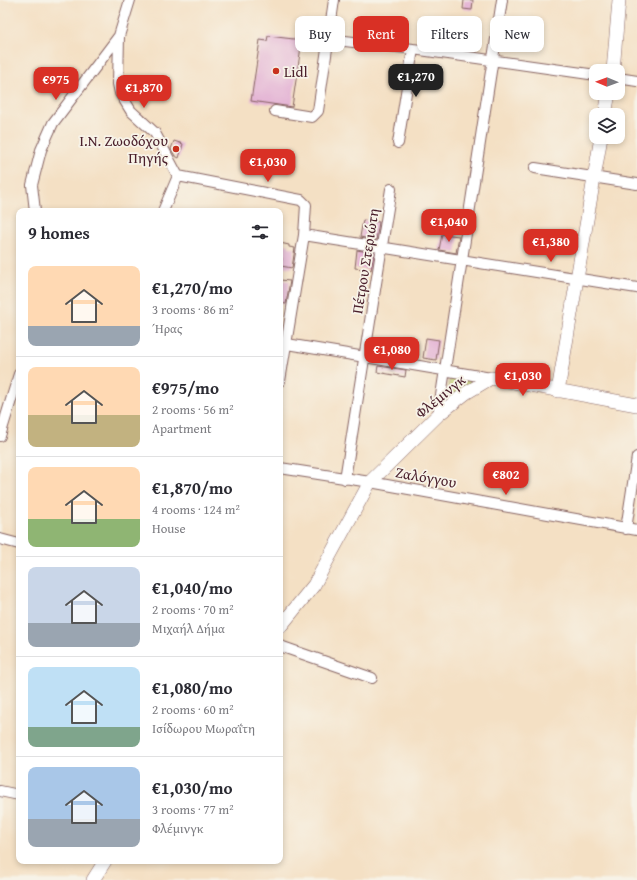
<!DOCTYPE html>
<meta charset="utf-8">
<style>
:root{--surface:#fff;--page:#f2f2f3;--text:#2b2b33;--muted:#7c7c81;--line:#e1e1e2;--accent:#d93025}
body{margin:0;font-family:"Gentium Book Plus",serif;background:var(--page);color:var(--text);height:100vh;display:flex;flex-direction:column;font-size:15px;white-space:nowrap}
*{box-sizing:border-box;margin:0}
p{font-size:13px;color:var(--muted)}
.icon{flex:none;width:22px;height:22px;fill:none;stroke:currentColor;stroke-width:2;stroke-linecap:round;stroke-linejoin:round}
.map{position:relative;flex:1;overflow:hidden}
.details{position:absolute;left:16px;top:208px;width:267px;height:656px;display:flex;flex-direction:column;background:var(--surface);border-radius:8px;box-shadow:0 2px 6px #0003}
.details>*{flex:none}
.top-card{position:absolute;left:295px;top:16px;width:282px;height:36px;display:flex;gap:8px}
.needle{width:26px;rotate:271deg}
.buttons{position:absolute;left:589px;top:64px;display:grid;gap:8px}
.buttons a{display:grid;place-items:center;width:36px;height:36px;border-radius:8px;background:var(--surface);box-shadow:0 2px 6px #0003;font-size:20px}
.price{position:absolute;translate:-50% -34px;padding:0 9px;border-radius:8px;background:var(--accent);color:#fff;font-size:13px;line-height:26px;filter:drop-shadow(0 1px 2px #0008)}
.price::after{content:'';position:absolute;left:50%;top:24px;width:12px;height:9px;margin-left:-6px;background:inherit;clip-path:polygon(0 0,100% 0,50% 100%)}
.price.current{background:#222;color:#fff}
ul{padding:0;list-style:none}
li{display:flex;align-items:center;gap:12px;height:100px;padding:0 12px}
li+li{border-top:1px solid var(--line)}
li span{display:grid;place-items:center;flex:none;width:112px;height:80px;border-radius:8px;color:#555}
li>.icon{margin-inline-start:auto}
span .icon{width:48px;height:48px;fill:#fffc;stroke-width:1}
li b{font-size:17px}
h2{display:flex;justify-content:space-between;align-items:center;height:48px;padding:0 12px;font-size:17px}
.chip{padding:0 14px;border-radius:8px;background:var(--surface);box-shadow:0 2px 6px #0003;font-size:14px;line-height:36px}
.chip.current{background:var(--accent);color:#fff}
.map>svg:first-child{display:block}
.green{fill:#c4d274;stroke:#877850}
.building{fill:#e2aed3}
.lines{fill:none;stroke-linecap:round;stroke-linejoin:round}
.minor-casing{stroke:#866361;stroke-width:12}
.tertiary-casing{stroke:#866361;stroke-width:14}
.minor{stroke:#fff;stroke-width:10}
.tertiary{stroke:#fff;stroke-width:13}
.poi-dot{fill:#c8321e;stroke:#f7f3e8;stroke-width:1.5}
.labels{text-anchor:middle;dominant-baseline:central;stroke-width:3.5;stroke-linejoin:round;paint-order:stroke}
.poi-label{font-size:15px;fill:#4a1f2b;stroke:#f7f3e8;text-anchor:start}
.street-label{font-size:15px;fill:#4a1f2b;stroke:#f7f3e8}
</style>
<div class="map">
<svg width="637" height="880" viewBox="0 0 637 880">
<rect width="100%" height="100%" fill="#f7f3e8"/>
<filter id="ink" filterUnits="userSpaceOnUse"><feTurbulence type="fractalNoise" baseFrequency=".025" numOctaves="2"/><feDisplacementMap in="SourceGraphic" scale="8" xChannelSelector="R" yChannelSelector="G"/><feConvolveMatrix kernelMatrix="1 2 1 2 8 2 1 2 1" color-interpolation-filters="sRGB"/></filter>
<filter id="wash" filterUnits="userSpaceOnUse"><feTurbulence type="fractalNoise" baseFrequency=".012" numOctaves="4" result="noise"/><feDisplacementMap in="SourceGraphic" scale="16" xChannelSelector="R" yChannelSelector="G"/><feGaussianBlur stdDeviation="0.9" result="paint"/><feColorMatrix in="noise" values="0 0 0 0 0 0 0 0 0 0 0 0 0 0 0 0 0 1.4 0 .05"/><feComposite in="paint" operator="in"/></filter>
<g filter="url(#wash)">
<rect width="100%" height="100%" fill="#f4e0c4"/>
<path class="green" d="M450,377L478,381L446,403Z"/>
<g id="blocks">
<path class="building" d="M464,0H473L472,10L463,9Z
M268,36L302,40L292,107L251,101L260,40L267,41Z
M174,141L183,144L179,158L175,156L171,149Z
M363,220L379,222L376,240L360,237Z
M442,234L459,236L456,253L439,250Z
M280,243L289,245V247L295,248L292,268L281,266L282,258H280Z
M357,250L374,253L371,270L355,268Z
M280,280L290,281L286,304L280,303Z
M426,338L439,340L436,360L423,358Z
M378,366L406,370L405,377L377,372Z"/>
</g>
</g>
<g filter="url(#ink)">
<use href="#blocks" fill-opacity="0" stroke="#866361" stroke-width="1"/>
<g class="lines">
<g class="minor-casing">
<path id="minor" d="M119,36L118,84L120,93L131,111L155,133L178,176L301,200L306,205L304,235L280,381
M328,39L413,49L596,75
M618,78L637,81
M275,111L312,117L318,111L334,0
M398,143L413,49
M535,168L637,184
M35,211L32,185L41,150L53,123L119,36L130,0
M163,211L178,176
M304,235L637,288
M287,344L491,378
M438,415L502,0
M0,436L19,374
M280,468L370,482L637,530
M345,479L391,189
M626,529L637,457
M0,539L19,544
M280,646L372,678
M0,791L19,795"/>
</g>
<g class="tertiary-casing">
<path id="tertiary" d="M613,71L619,0
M605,115L609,93
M558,391L601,137
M280,627L314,585L370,482L438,415L466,393L491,378L637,405
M93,880L105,861"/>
</g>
<use href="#minor" class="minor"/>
<use href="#tertiary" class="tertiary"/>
</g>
</g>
<g class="poi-dot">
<circle cx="276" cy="71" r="4"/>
<circle cx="176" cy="149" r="4"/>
</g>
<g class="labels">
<g class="poi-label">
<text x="284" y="71">Lidl</text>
<text x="168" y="140" text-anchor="end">Ι.Ν. Ζωοδόχου<tspan x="168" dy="17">Πηγής</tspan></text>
</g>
<g class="street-label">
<text transform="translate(365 261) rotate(-81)">Πέτρου Στεριώτη</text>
<text transform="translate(440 396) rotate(-39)">Φλέμινγκ</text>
<text transform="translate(426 477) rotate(10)">Ζαλόγγου</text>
</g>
</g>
</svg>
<div class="buttons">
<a><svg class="needle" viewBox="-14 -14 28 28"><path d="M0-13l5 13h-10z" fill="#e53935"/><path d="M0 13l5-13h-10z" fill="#7c7c81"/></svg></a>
<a><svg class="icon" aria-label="layers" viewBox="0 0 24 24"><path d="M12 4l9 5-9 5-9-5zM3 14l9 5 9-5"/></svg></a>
</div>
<b class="price current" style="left:416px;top:98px">€1,270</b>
<b class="price" style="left:56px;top:101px">€975</b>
<b class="price" style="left:144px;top:109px">€1,870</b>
<b class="price" style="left:268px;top:183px">€1,030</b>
<b class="price" style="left:449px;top:243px">€1,040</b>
<b class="price" style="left:551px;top:263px">€1,380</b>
<b class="price" style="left:392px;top:371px">€1,080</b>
<b class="price" style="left:523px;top:397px">€1,030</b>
<b class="price" style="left:506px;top:496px">€802</b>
<div class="top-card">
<a class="chip">Buy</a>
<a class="chip current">Rent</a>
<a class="chip">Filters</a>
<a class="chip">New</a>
</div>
<section class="details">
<h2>9 homes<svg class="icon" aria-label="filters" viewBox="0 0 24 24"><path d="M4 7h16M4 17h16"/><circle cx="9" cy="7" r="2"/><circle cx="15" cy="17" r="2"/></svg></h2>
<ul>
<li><span style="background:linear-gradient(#ffd9b3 75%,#9aa5b1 0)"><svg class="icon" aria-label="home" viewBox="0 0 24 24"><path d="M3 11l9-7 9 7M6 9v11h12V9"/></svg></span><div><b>€1,270/mo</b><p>3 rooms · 86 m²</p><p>Ήρας</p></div></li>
<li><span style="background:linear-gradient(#ffd9b3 60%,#c2b280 0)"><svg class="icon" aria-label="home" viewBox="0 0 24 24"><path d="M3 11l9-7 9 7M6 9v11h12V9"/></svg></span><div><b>€975/mo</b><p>2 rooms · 56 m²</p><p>Apartment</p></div></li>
<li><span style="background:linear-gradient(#ffd9b3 65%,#8fb573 0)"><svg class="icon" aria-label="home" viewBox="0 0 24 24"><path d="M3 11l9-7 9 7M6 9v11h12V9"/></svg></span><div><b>€1,870/mo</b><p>4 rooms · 124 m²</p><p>House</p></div></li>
<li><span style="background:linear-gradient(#c9d6e8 70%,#9aa5b1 0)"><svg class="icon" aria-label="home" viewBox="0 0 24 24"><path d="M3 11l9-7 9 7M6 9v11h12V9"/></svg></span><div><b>€1,040/mo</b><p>2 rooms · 70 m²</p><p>Μιχαήλ Δήμα</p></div></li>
<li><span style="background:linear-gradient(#bfe0f5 75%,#7fa58c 0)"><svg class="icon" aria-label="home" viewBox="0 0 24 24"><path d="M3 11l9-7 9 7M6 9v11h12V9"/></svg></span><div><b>€1,080/mo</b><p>2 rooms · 60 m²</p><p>Ισίδωρου Μωραΐτη</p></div></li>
<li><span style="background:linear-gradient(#a9c7e8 65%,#9aa5b1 0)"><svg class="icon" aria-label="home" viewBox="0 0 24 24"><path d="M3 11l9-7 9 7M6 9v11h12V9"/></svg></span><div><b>€1,030/mo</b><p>3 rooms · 77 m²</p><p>Φλέμινγκ</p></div></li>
</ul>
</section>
</div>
